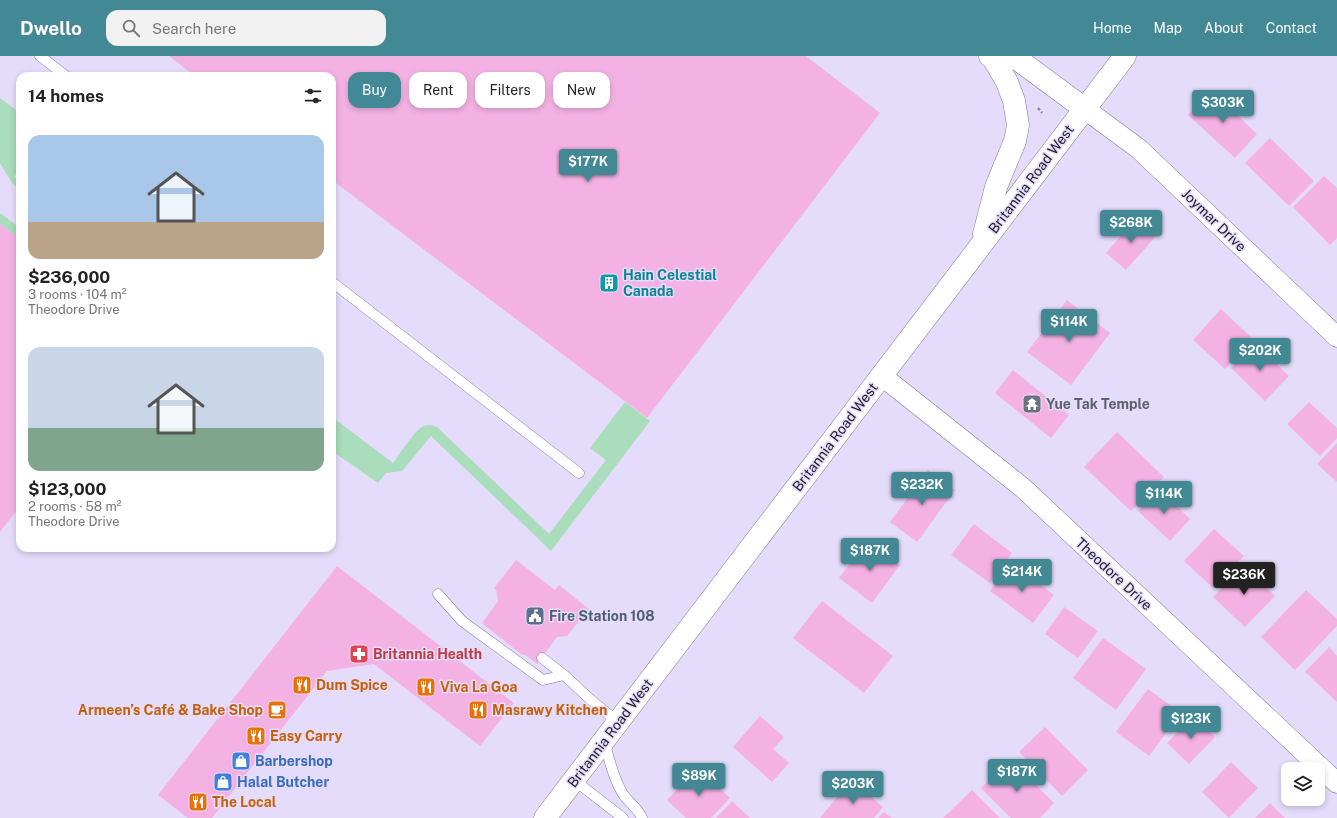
<!DOCTYPE html>
<meta charset="utf-8">
<style>
:root{--surface:#fff;--page:#f2f2f2;--text:#222;--muted:#767676;--accent:#438895}
body{margin:0;font-family:"Public Sans",sans-serif;background:var(--page);color:var(--text);height:100vh;display:flex;flex-direction:column;font-size:15px;white-space:nowrap}
*{box-sizing:border-box;margin:0}
p{font-size:13px;color:var(--muted)}
.icon{flex:none;width:22px;height:22px;fill:none;stroke:currentColor;stroke-width:2;stroke-linecap:round;stroke-linejoin:round}
.map{position:relative;flex:1;overflow:hidden}
.side{position:absolute;left:16px;top:16px;width:320px;height:480px;display:flex;flex-direction:column;background:var(--surface);border-radius:12px;box-shadow:0 2px 6px #0003}
.side>*{flex:none}
.top-card{position:absolute;left:348px;top:16px;width:380px;height:36px;display:flex;gap:8px}
.tools{position:absolute;left:1281px;top:706px;display:grid;gap:8px}
.tools a{display:grid;place-items:center;width:44px;height:44px;border-radius:8px;background:var(--surface);box-shadow:0 2px 6px #0003;font-size:20px}
.price{position:absolute;translate:-50% -34px;padding:0 9px;border-radius:4px;background:var(--accent);color:#fff;font-size:13px;line-height:26px;filter:drop-shadow(0 1px 2px #0008)}
.price::after{content:'';position:absolute;left:50%;top:24px;width:12px;height:9px;margin-left:-6px;background:inherit;clip-path:polygon(0 0,100% 0,50% 100%)}
.price.selected{background:#222;color:#fff}
ul{padding:0;list-style:none}
li{display:grid;align-content:center;gap:8px;height:212px;padding:0 12px}
li span{display:grid;place-items:center;height:124px;border-radius:12px;color:#555}
li>.icon{margin-inline-start:auto}
span .icon{width:72px;height:72px;fill:#fffc;stroke-width:1}
li b{font-size:17px}
h2{display:flex;justify-content:space-between;align-items:center;height:48px;padding:0 12px;font-size:17px}
.tag{padding:0 14px;border-radius:12px;background:var(--surface);box-shadow:0 2px 6px #0003;font-size:14px;line-height:36px}
.tag.selected{background:var(--accent);color:#fff}
header{display:flex;align-items:center;gap:24px;box-sizing:border-box;height:56px;padding:0 20px;background:var(--accent);color:#fff}
header strong{font-size:19px}
nav{display:flex;gap:22px;margin-inline-start:auto;font-size:14px}
.search{width:280px;height:36px;background:var(--page);display:flex;align-items:center;gap:10px;box-sizing:border-box;padding:0 14px;border-radius:12px;color:var(--muted);font-size:15px}
.map>svg:first-child{display:block}
.green{fill:#a9ddbc}
.building{fill:#f4b2e4}
.lines{fill:none;stroke-linecap:round;stroke-linejoin:round}
.lane-casing{stroke:#817a95;stroke-width:11}
.street-casing{stroke:#817a95;stroke-width:21}
.secondary-casing{stroke:#817a95;stroke-width:23}
.path{stroke:#8f8aa0;stroke-width:2.5;stroke-dasharray:3 2;stroke-linecap:butt}
.lane{stroke:#fff;stroke-width:10}
.street{stroke:#fff;stroke-width:20}
.secondary{stroke:#fff;stroke-width:22}
.labels{text-anchor:middle;dominant-baseline:central;stroke-width:3;stroke-linejoin:round;paint-order:stroke}
.street-label{font-size:14px;fill:#1e1b26;stroke:#e4dcfa}
.culture-label{font-size:14px;font-weight:bold;fill:#0d838f;stroke:#e4dcfa;text-anchor:start}
.worship-label{font-size:14px;font-weight:bold;fill:#5b616d;stroke:#e4dcfa;text-anchor:start}
.service-label{font-size:14px;font-weight:bold;fill:#4e5e75;stroke:#e4dcfa;text-anchor:start}
.health-label{font-size:14px;font-weight:bold;fill:#be3a42;stroke:#e4dcfa;text-anchor:start}
.food-label{font-size:14px;font-weight:bold;fill:#c56008;stroke:#e4dcfa;text-anchor:start}
.shop-label{font-size:14px;font-weight:bold;fill:#366cbe;stroke:#e4dcfa;text-anchor:start}
</style>
<header>
<strong>Dwello</strong>
<div class="search"><svg class="icon" aria-label="search" viewBox="0 0 24 24"><circle cx="10" cy="10" r="6"/><path d="M15 15l6 6"/></svg>Search here</div>
<nav><a>Home</a><a>Map</a><a>About</a><a>Contact</a></nav>
</header>
<div class="map">
<svg width="1337" height="762" viewBox="0 0 1337 762">
<rect width="100%" height="100%" fill="#e4dcfa"/>
<path class="green" d="M0,42L20,57V113L14,121L20,126V134L12,127L0,107Z
M0,157L20,172V183L0,168Z
M625,346L650,365L551,495L431,380L402,415L386,417L378,427L332,395V361L393,407C400,398 415,373 424,370C429,368 432,369 437,371L549,478L606,404L590,392Z"/>
<path class="building" d="M169,0H806L880,57L647,362L332,124V20H195Z
M1211,34L1257,78L1235,102L1188,59Z
M1270,82L1314,125L1289,150L1245,107Z
M1324,120L1337,132V182L1330,189L1293,151Z
M1136,162L1156,180L1126,214L1106,197Z
M0,168L20,183V450L0,476Z
M1067,244L1110,277L1071,329L1027,296Z
M1221,253L1253,283L1225,313L1193,284Z
M1255,287L1289,320L1265,345L1231,312Z
M1013,314L1069,359L1051,382L995,337Z
M1309,346L1337,372V382L1320,400L1287,368Z
M1117,376L1164,421L1131,455L1084,411Z
M1337,387V426L1317,408Z
M928,414L955,434L917,486L890,466Z
M1159,433L1190,463L1170,485L1138,455Z
M974,468L1012,497L990,527L951,499Z
M1214,473L1244,500L1213,532L1184,505Z
M867,485L900,509L872,547L839,522Z
M516,504L555,534L559,529L589,553L567,580L557,581L537,608L527,600L521,598L482,567L498,545L496,534L494,532Z
M1011,507L1054,539L1033,567L990,535Z
M337,510L514,647L480,690L374,608L327,615L212,762H188L158,739Z
M1243,510L1275,540L1245,571L1213,541Z
M1306,534L1337,563V570L1295,614L1261,581Z
M822,545L893,600L864,637L793,582Z
M1064,551L1098,575L1078,602L1045,578Z
M1103,582L1146,613L1116,654L1073,622Z
M1329,591L1337,600V646L1305,616Z
M1148,633L1181,657L1149,700L1116,676Z
M760,660L784,681L773,693L789,707L772,726L733,691Z
M1193,660L1215,681L1189,708L1167,687Z
M1045,671L1088,714L1062,740L1019,696Z
M1010,703L1054,747L1040,762H1011L981,732Z
M1231,706L1258,732L1229,762L1202,736Z
M698,712L730,742L711,762H686L667,744Z
M851,724L883,751L874,762H820Z
M972,734L1000,762H943Z
M732,745L750,762H716Z
M1270,747L1285,762H1255Z
M884,756L892,762H878Z"/>
<g class="lines">
<g class="lane-casing">
<path id="lane" d="M40,0L66,20
M332,226L579,417
M438,538L462,565L543,624L564,619L592,645L618,666
M542,602L564,619
M604,685C609,702 613,722 623,738C629,747 638,752 642,762
M574,724L623,762"/>
</g>
<g class="street-casing">
<path id="street" d="M1085,53L1139,93L1337,281
M882,320L1023,432L1337,727"/>
</g>
<g class="secondary-casing">
<path id="secondary" d="M1013,0L1085,53
M984,178L996,131L1015,85L1018,69L1014,45L1007,26L993,2L990,0
M545,762L1125,0"/>
</g>
<path class="path" d="M1038,52L1042,57"/>
<use href="#lane" class="lane"/>
<use href="#street" class="street"/>
<use href="#secondary" class="secondary"/>
</g>
<defs>
<g id="building-square" transform="scale(1)"><rect x="-9" y="-9" width="18" height="18" rx="4" fill="#0f9aa8" stroke="#e4dcfa"/><path d="M-4-6H4V6H1V3H-1V6H-4ZM-2.5-4.3h1.7v1.8h-1.7ZM.8-4.3h1.7v1.8H.8ZM-2.5-1h1.7V.8h-1.7ZM.8-1h1.7V.8H.8Z" fill="#fff"/></g>
<g id="temple-square" transform="scale(1)"><rect x="-9" y="-9" width="18" height="18" rx="4" fill="#6b7280" stroke="#e4dcfa"/><path d="M0-6L5-2H3V0L6.5 2.5H4V6H1.5V3h-3V6H-4V2.5H-6.5L-3 0V-2H-5Z" fill="#fff"/></g>
<g id="civic-square" transform="scale(1)"><rect x="-9" y="-9" width="18" height="18" rx="4" fill="#5c6f8a" stroke="#e4dcfa"/><path d="M-.6-6.5H3V-4.5H.6V-3L4-1V1h2V6H-6V1h2V-1L-.6-3ZM-1.2 2.5V6h2.4V2.5Z" fill="#fff"/></g>
<g id="pharmacy-square" transform="scale(1)"><rect x="-9" y="-9" width="18" height="18" rx="4" fill="#e0444e" stroke="#e4dcfa"/><path d="M-2-6h4v4h4v4h-4v4h-4v-4h-4v-4h4Z" fill="#fff"/></g>
<g id="restaurant-square" transform="scale(1)"><rect x="-9" y="-9" width="18" height="18" rx="4" fill="#e8710a" stroke="#e4dcfa"/><path d="M-5-6h1v4h1v-4h1v4h1v-4h1v5L-1.5 .5V6h-2V.5L-5-1ZM5-6V6H3V1.5H1.5Q1.5-4 5-6Z" fill="#fff"/></g>
<g id="cafe-square" transform="scale(1)"><rect x="-9" y="-9" width="18" height="18" rx="4" fill="#e8710a" stroke="#e4dcfa"/><path d="M-5.5-4.5H6V0H3Q3 3.5 0 3.5H-2.5Q-5.5 3.5-5.5 0ZM3-3.2v2h1.7v-2ZM-6 4.5H4V6H-6Z" fill="#fff"/></g>
<g id="shop-square" transform="scale(1)"><rect x="-9" y="-9" width="18" height="18" rx="4" fill="#3f7fe0" stroke="#e4dcfa"/><path d="M-5-2.5h2.3a2.7 3.5 0 0 1 5.4 0H5L5.5 6h-11ZM-1.5-2.5h3a1.5 2.3 0 0 0-3 0Z" fill="#fff"/></g>
</defs>
<g fill-rule="evenodd">
<use href="#building-square" x="609" y="227"/>
<use href="#temple-square" x="1032" y="348"/>
<use href="#civic-square" x="535" y="560"/>
<use href="#pharmacy-square" x="359" y="598"/>
<use href="#restaurant-square" x="302" y="629"/>
<use href="#restaurant-square" x="426" y="631"/>
<use href="#cafe-square" x="277" y="654"/>
<use href="#restaurant-square" x="478" y="654"/>
<use href="#restaurant-square" x="256" y="680"/>
<use href="#shop-square" x="241" y="705"/>
<use href="#shop-square" x="223" y="726"/>
<use href="#restaurant-square" x="198" y="746"/>
</g>
<g class="labels">
<g class="street-label">
<text transform="translate(1031 123) rotate(-53)">Britannia Road West</text>
<text transform="translate(1214 164) rotate(44)">Joymar Drive</text>
<text transform="translate(835 381) rotate(-53)">Britannia Road West</text>
<text transform="translate(1114 518) rotate(43)">Theodore Drive</text>
<text transform="translate(610 677) rotate(-53)">Britannia Road West</text>
</g>
<g class="culture-label">
<text x="623" y="219">Hain Celestial<tspan x="623" dy="16">Canada</tspan></text>
</g>
<g class="worship-label">
<text x="1046" y="348">Yue Tak Temple</text>
</g>
<g class="service-label">
<text x="549" y="560">Fire Station 108</text>
</g>
<g class="health-label">
<text x="373" y="598">Britannia Health</text>
</g>
<g class="food-label">
<text x="316" y="629">Dum Spice</text>
<text x="440" y="631">Viva La Goa</text>
<text x="263" y="654" text-anchor="end">Armeen’s Café &amp; Bake Shop</text>
<text x="492" y="654">Masrawy Kitchen</text>
<text x="270" y="680">Easy Carry</text>
<text x="212" y="746">The Local</text>
</g>
<g class="shop-label">
<text x="255" y="705">Barbershop</text>
<text x="237" y="726">Halal Butcher</text>
</g>
</g>
</svg>
<div class="tools">
<a><svg class="icon" aria-label="layers" viewBox="0 0 24 24"><path d="M12 4l9 5-9 5-9-5zM3 14l9 5 9-5"/></svg></a>
</div>
<b class="price" style="left:1223px;top:68px">$303K</b>
<b class="price" style="left:588px;top:127px">$177K</b>
<b class="price" style="left:1131px;top:188px">$268K</b>
<b class="price" style="left:1069px;top:287px">$114K</b>
<b class="price" style="left:1260px;top:316px">$202K</b>
<b class="price" style="left:922px;top:450px">$232K</b>
<b class="price" style="left:1164px;top:459px">$114K</b>
<b class="price" style="left:870px;top:516px">$187K</b>
<b class="price" style="left:1022px;top:537px">$214K</b>
<b class="price selected" style="left:1244px;top:540px">$236K</b>
<b class="price" style="left:1191px;top:684px">$123K</b>
<b class="price" style="left:1017px;top:737px">$187K</b>
<b class="price" style="left:699px;top:741px">$89K</b>
<b class="price" style="left:853px;top:749px">$203K</b>
<div class="top-card">
<a class="tag selected">Buy</a>
<a class="tag">Rent</a>
<a class="tag">Filters</a>
<a class="tag">New</a>
</div>
<section class="side">
<h2>14 homes<svg class="icon" aria-label="filters" viewBox="0 0 24 24"><path d="M4 7h16M4 17h16"/><circle cx="9" cy="7" r="2"/><circle cx="15" cy="17" r="2"/></svg></h2>
<ul>
<li><span style="background:linear-gradient(#a9c7e8 70%,#b9a48a 0)"><svg class="icon" aria-label="home" viewBox="0 0 24 24"><path d="M3 11l9-7 9 7M6 9v11h12V9"/></svg></span><div><b>$236,000</b><p>3 rooms · 104 m²</p><p>Theodore Drive</p></div></li>
<li><span style="background:linear-gradient(#c9d6e8 65%,#7fa58c 0)"><svg class="icon" aria-label="home" viewBox="0 0 24 24"><path d="M3 11l9-7 9 7M6 9v11h12V9"/></svg></span><div><b>$123,000</b><p>2 rooms · 58 m²</p><p>Theodore Drive</p></div></li>
</ul>
</section>
</div>
